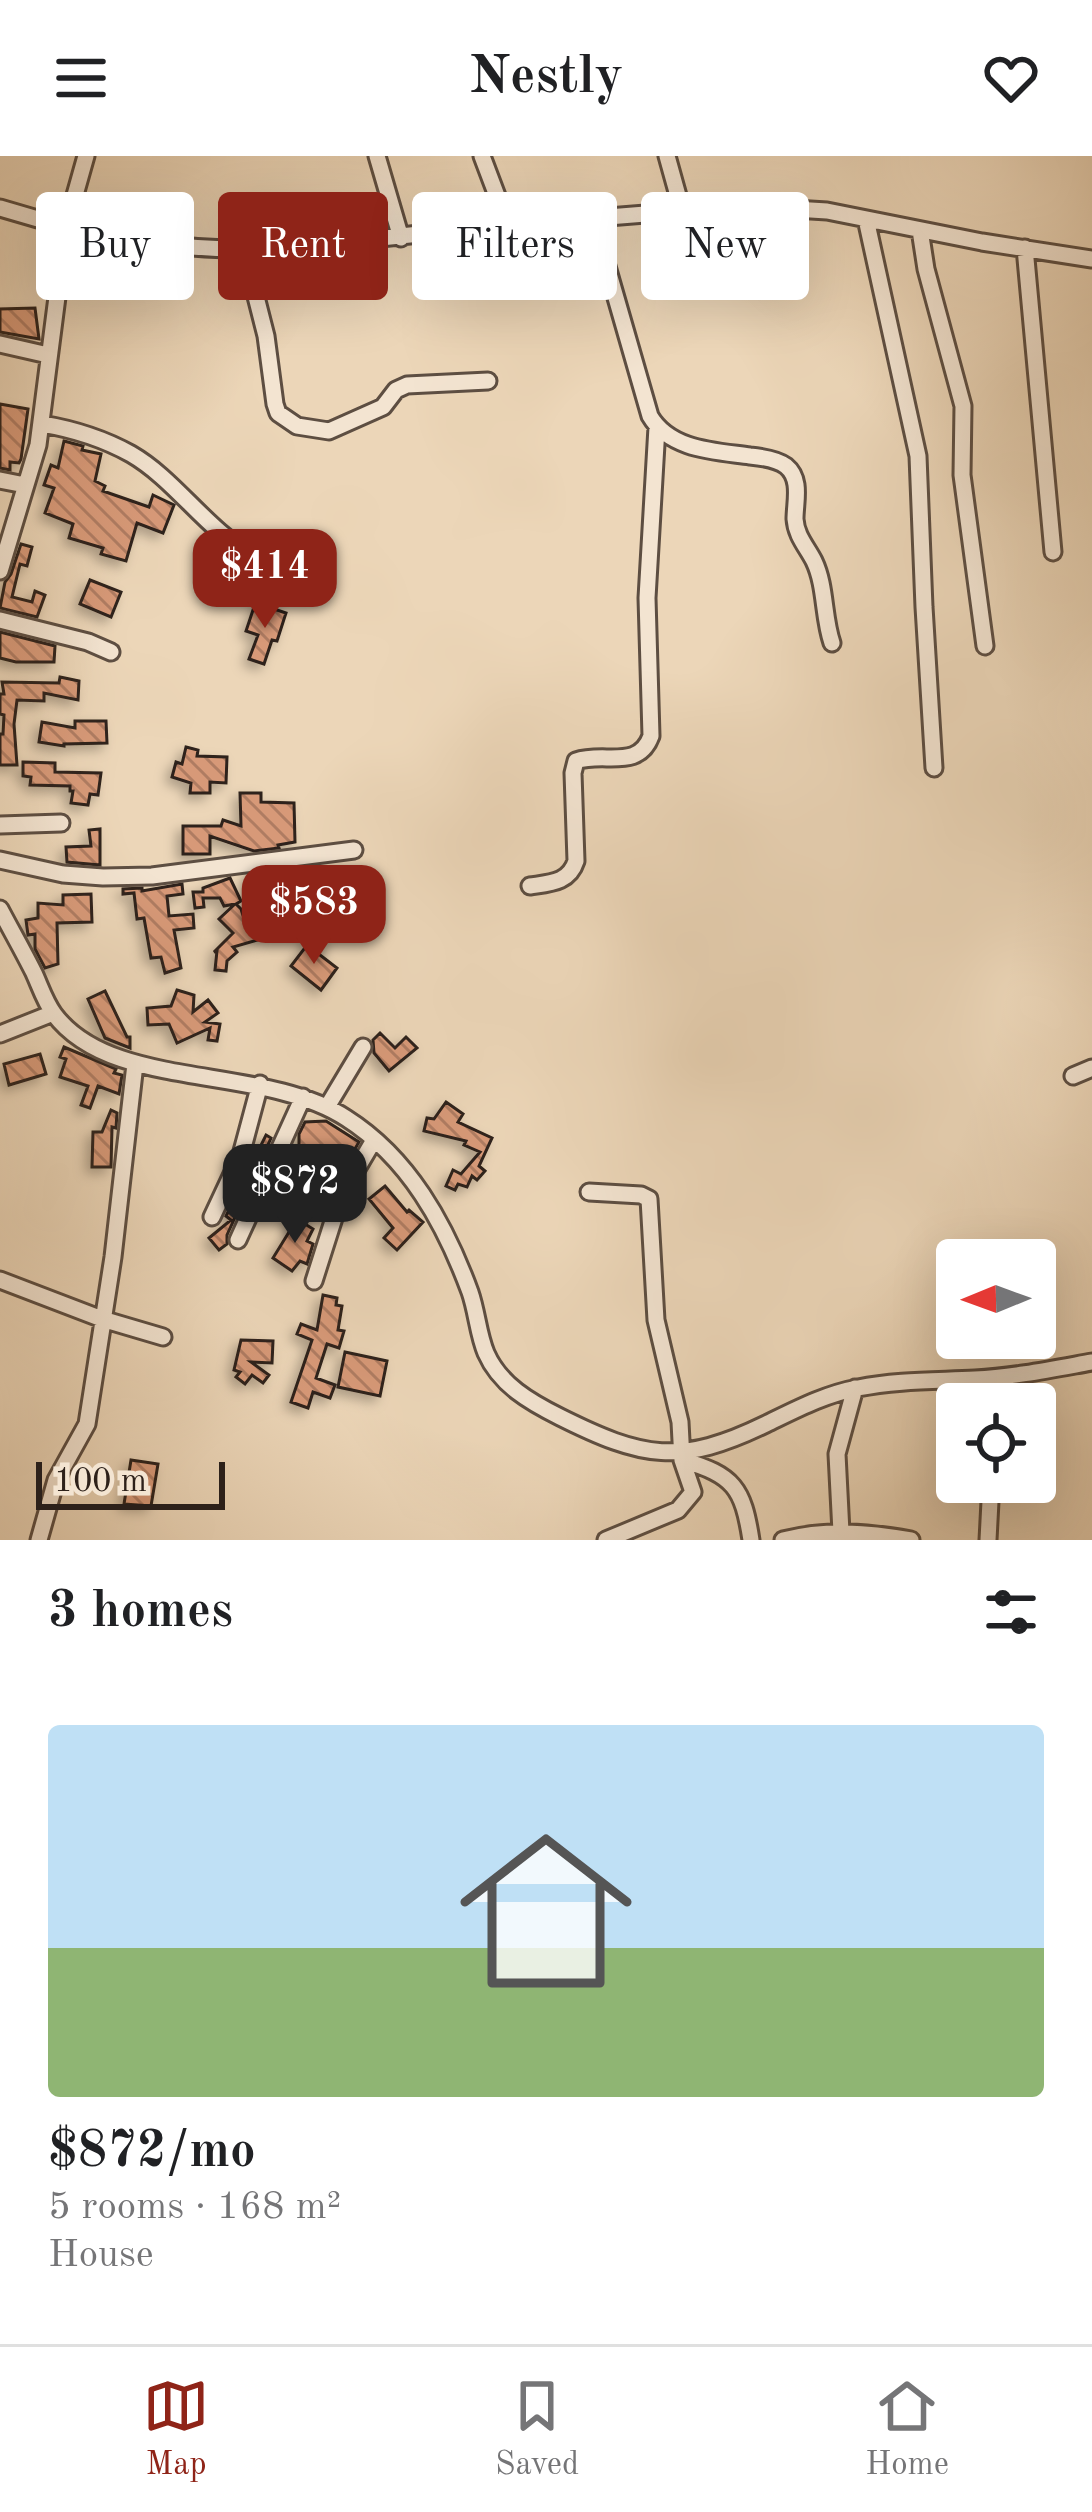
<!DOCTYPE html>
<meta charset="utf-8">
<style>
:root{--surface:#fff;--page:#f2f2f2;--text:#202124;--muted:#757577;--line:#e0e0e0;--accent:#8f2418}
body{margin:0;font-family:"Old Standard TT",serif;background:var(--page);color:var(--text);height:100vh;display:flex;flex-direction:column;font-size:45px;white-space:nowrap}
*{box-sizing:border-box;margin:0}
p{font-size:39px;color:var(--muted)}
.icon{flex:none;width:66px;height:66px;fill:none;stroke:currentColor;stroke-width:2;stroke-linecap:round;stroke-linejoin:round}
.map{position:relative;height:1384px;overflow:hidden}
.panel{display:flex;flex-direction:column;background:var(--surface);flex:1}
.panel>*{flex:none}
.top-card{position:absolute;left:36px;top:36px;width:1020px;height:108px;display:flex;gap:24px}
.needle{width:78px;rotate:269deg}
.controls{position:absolute;left:936px;top:1083px;display:grid;gap:24px}
.controls a{display:grid;place-items:center;width:120px;height:120px;border-radius:12px;background:var(--surface);box-shadow:0 12px 48px #0002;font-size:60px}
.scale{position:absolute;left:36px;bottom:30px;width:189px;box-sizing:border-box;padding-left:12px;border:6px solid #2d211a;border-top:0;font-size:33px;line-height:42px;white-space:nowrap;color:#2d211a;-webkit-text-stroke:9px #f3e4d1;paint-order:stroke}
.price{position:absolute;translate:-50% -102px;padding:0 27px;border-radius:24px;background:var(--accent);color:#fff;font-size:39px;line-height:78px;filter:drop-shadow(0 3px 6px #0008)}
.price::after{content:'';position:absolute;left:50%;top:72px;width:36px;height:27px;margin-left:-18px;background:inherit;clip-path:polygon(0 0,100% 0,50% 100%)}
.price.active{background:#222;color:#fff}
ul{padding:0;list-style:none}
li{display:grid;align-content:center;gap:24px;height:636px;padding:0 48px}
li+li{border-top:3px solid var(--line)}
li span{display:grid;place-items:center;height:372px;border-radius:12px;color:#555}
li>.icon{margin-inline-start:auto}
span .icon{width:216px;height:216px;fill:#fffc;stroke-width:1}
li b{font-size:51px}
h2{display:flex;justify-content:space-between;align-items:center;height:144px;padding:0 48px;font-size:51px}
.tag{padding:0 42px;border-radius:12px;background:var(--surface);box-shadow:0 12px 48px #0002;font-size:42px;line-height:108px}
.tag.active{background:var(--accent);color:#fff}
header{display:flex;justify-content:space-between;align-items:center;height:156px;padding:0 48px;background:var(--surface);font-size:54px;font-weight:800}
.tab-bar{display:flex;justify-content:space-around;align-items:center;height:168px;border-top:3px solid var(--line);background:var(--surface);font-size:33px;color:var(--muted)}
.tab-bar a{display:grid;justify-items:center;gap:6px}
.tab-bar .active{color:var(--accent)}
.map>svg:first-child{display:block}
.building{fill:url(#building-back-hatch);stroke:#2d211a;stroke-width:3;filter:url(#shadow)}
.lines{fill:none;stroke-linecap:round;stroke-linejoin:round}
.street-casing{stroke:#5d4e42;stroke-width:21}
.street{stroke:#f3e4d1;stroke-width:15}
</style>
<header><svg class="icon" aria-label="menu" viewBox="0 0 24 24"><path d="M4 6h16M4 12h16M4 18h16"/></svg>Nestly<svg class="icon" aria-label="heart" viewBox="0 0 24 24"><path d="M12 20l-8-8c-3-5 5-10 8-4 3-6 11-1 8 4z"/></svg></header>
<div class="map">
<svg width="1092" height="1384" viewBox="0 0 1092 1384">
<defs>
<pattern id="building-back-hatch" width="6" height="6" patternUnits="userSpaceOnUse" patternTransform="scale(3)"><rect width="6" height="6" fill="#d79978"/><path d="M-1 5l2 2M0 0l6 6M5-1l2 2" fill="none" stroke="#af7c62"/></pattern>
<filter id="shadow"><feDropShadow dx="-5.5" dy="5.5" stdDeviation="6" flood-color="#0004"/></filter>
</defs>
<rect width="100%" height="100%" fill="#ecd6b8"/>
<filter id="stains"><feTurbulence type="fractalNoise" baseFrequency=".00167" numOctaves="4"/><feColorMatrix values="0 0 0 0 .2 0 0 0 0 .09 0 0 0 0 .02 0 0 0 .5 -.17"/></filter>
<radialGradient id="worn" r=".72"><stop offset=".6" stop-color="#630" stop-opacity="0"/><stop offset="1" stop-color="#630" stop-opacity=".3"/></radialGradient>
<path class="building" d="M35,152L39,183L0,176V153Z
M0,248L28,253L21,303L19,307L10,306V314L0,312Z
M64,285L83,290L82,294L101,298L95,325L105,330L103,335L149,351L153,339L174,349L163,377L137,367L126,405L101,398L103,392L69,382L73,368L45,357L54,332L44,329L51,309L58,312Z
M21,388L32,391L27,410L20,408L12,441L32,446L35,435L45,439L37,461L0,452L5,426L11,418Z
M90,424L121,436L111,461L80,448Z
M265,450L286,457L277,485L272,484L264,508L249,503L258,479L246,475L253,454L262,457Z
M0,476L55,490L54,506H16L0,502Z
M60,521L79,525L78,544L44,537V545L17,544L14,568L17,609H0V578H3L4,559L0,558V538H4L2,526L59,527Z
M75,565H106L107,587L64,588V590L39,586L42,566L75,572Z
M186,591L198,594L197,600L227,601L226,627L210,626V637H190L191,627L172,621L176,606L182,608Z
M23,606L55,607V616L101,617L98,639L90,638L88,649L71,647L73,635H70V630L30,629L31,621L23,620Z
M240,637H261V646L294,647L295,686L278,689L279,692L254,695L210,680V698H183V670H221L223,664L241,670Z
M100,673V709L67,706L66,691L91,690L89,674Z
M342,714L351,740L338,745L336,739L297,755L288,733L269,738L264,718L285,715L287,726L309,717L312,725Z
M230,722L241,745L236,748L241,753L247,772L257,769L261,783L233,791L237,796L227,805L226,815L215,814L217,795L214,796L233,777L219,763L235,748L224,750L220,742H203L204,751L195,752L193,736H203V732Z
M182,728L183,738L167,740L169,760L193,758L194,772L174,774L181,812L165,817L161,801L151,802L144,762L137,763L134,737L123,738V733L142,732V735Z
M91,738L92,766L57,767L58,808L45,812L35,793V778L28,779L26,764L38,762V747L63,749V739Z
M307,789L337,812L321,834L291,810Z
M177,834L194,839L193,856L208,844L218,857L205,866L220,868L217,885L208,884L210,872L177,887L169,868L148,869L147,852L171,850Z
M105,835L127,881H130V892L105,882L88,843Z
M380,877L395,892L406,881L417,892L389,915L374,897L373,884Z
M64,891L116,913L114,917L122,919L119,938L98,930L90,952L81,949L88,930L60,921L66,903L60,901Z
M40,898L46,918L9,929L4,908Z
M446,946L463,958L458,966L492,982L479,1010L485,1015L477,1024L472,1020L467,1031L458,1028L455,1034L446,1030L453,1014L461,1018L480,996L464,989L466,985L424,975L427,962L434,963Z
M111,954L117,957L116,972L112,971L111,1011H92L93,976H102Z
M326,965L359,986L336,1025L330,1022L310,1042L294,1026L317,1002L304,992H299V978L305,966Z
M266,979L271,982L227,1079V1088L219,1094L209,1082L231,1064L226,1060Z
M385,1030L407,1056L409,1054L423,1066L397,1094L384,1082L393,1072L369,1043Z
M297,1063L313,1073L307,1085L313,1088L307,1108L300,1105L292,1115L273,1102Z
M323,1139L337,1142L336,1149L342,1150L338,1174L344,1175L339,1192L327,1188L316,1222L335,1229L330,1242L313,1236L308,1252L291,1246L312,1184L297,1178L301,1168L317,1174Z
M241,1184L273,1185L272,1207L251,1206L269,1219L263,1227L252,1219L245,1228L236,1221L240,1216L234,1214Z
M345,1196L387,1205L380,1240L338,1231Z
M131,1304L158,1308L151,1350L124,1348Z"/>
<g class="lines">
<g class="street-casing">
<path id="street" d="M377,0L401,82
M482,0L508,69
M667,0L682,54
M0,52C90,80 178,96 273,93L508,69L745,50L827,55L982,86L1092,103
M589,63L606,107L650,260C670,294 714,295 750,300C761,301 777,303 786,310C802,323 795,346 795,363C796,380 807,391 814,405C826,430 823,461 832,487
M866,63L918,300L924,451L934,612
M920,74L926,113L963,250L962,319L985,490
M1025,92L1053,396
M247,94L251,121L266,180L275,248L278,257L297,270L329,275L383,251L396,234L407,229L488,225
M0,188L48,199
M42,268C72,273 104,283 131,298C176,324 206,374 255,401
M0,324L25,329
M0,415L38,289L66,71L86,0
M0,464L88,486L111,496
M0,669L61,667
M0,704L63,718L103,721L152,720L354,694
M530,730C550,727 569,727 576,705L573,617L576,605C604,595 638,615 651,580L647,442L657,271
M0,753C11,774 23,795 34,817C40,830 45,846 54,858C112,936 261,907 346,962C409,1002 445,1068 470,1136C477,1156 478,1178 486,1197C500,1229 530,1246 560,1261C642,1302 680,1310 766,1268C795,1254 825,1238 858,1232C897,1224 936,1225 975,1223C1014,1221 1053,1213 1092,1206
M0,878L53,857
M1073,920L1092,912
M327,951L363,891
M589,1036L641,1039L649,1043L656,1164L680,1266L682,1304L693,1336L678,1354L606,1384
M212,1061L241,999L260,928
M238,1084L303,941
M0,1124L102,1163L163,1181
M314,1125L341,1040L374,984
M682,1304C734,1319 743,1332 751,1384
M841,1376L837,1298L855,1232
M39,1384L56,1324L87,1268L113,1101L135,908
M783,1384C827,1373 867,1376 911,1384
M988,1384L991,1326"/>
</g>
<use href="#street" class="street"/>
</g>
<rect width="100%" height="100%" filter="url(#stains)"/>
<rect width="100%" height="100%" fill="url(#worn)"/>
</svg>
<div class="controls">
<a><svg class="needle" viewBox="-14 -14 28 28"><path d="M0-13l5 13h-10z" fill="#e53935"/><path d="M0 13l5-13h-10z" fill="#757577"/></svg></a>
<a><svg class="icon" aria-label="locate" viewBox="0 0 24 24"><circle cx="12" cy="12" r="6"/><path d="M12 2v4M12 18v4M2 12h4M18 12h4"/></svg></a>
</div>
<div class="scale">100 m</div>
<b class="price" style="left:265px;top:475px">$414</b>
<b class="price" style="left:314px;top:811px">$583</b>
<b class="price active" style="left:295px;top:1090px">$872</b>
<div class="top-card">
<a class="tag">Buy</a>
<a class="tag active">Rent</a>
<a class="tag">Filters</a>
<a class="tag">New</a>
</div>
</div>
<section class="panel">
<h2>3 homes<svg class="icon" aria-label="filters" viewBox="0 0 24 24"><path d="M4 7h16M4 17h16"/><circle cx="9" cy="7" r="2"/><circle cx="15" cy="17" r="2"/></svg></h2>
<ul>
<li><span style="background:linear-gradient(#bfe0f5 60%,#8fb573 0)"><svg class="icon" aria-label="home" viewBox="0 0 24 24"><path d="M3 11l9-7 9 7M6 9v11h12V9"/></svg></span><div><b>$872/mo</b><p>5 rooms · 168 m²</p><p>House</p></div></li>
</ul>
</section>
<nav class="tab-bar">
<a class="active"><svg class="icon" aria-label="map" viewBox="0 0 24 24"><path d="M3 6l6-2 6 2 6-2v14l-6 2-6-2-6 2zM9 4v14M15 6v14"/></svg>Map</a>
<a><svg class="icon" aria-label="saved" viewBox="0 0 24 24"><path d="M7 4h10v16l-5-4-5 4z"/></svg>Saved</a>
<a><svg class="icon" aria-label="home" viewBox="0 0 24 24"><path d="M3 11l9-7 9 7M6 9v11h12V9"/></svg>Home</a>
</nav>
